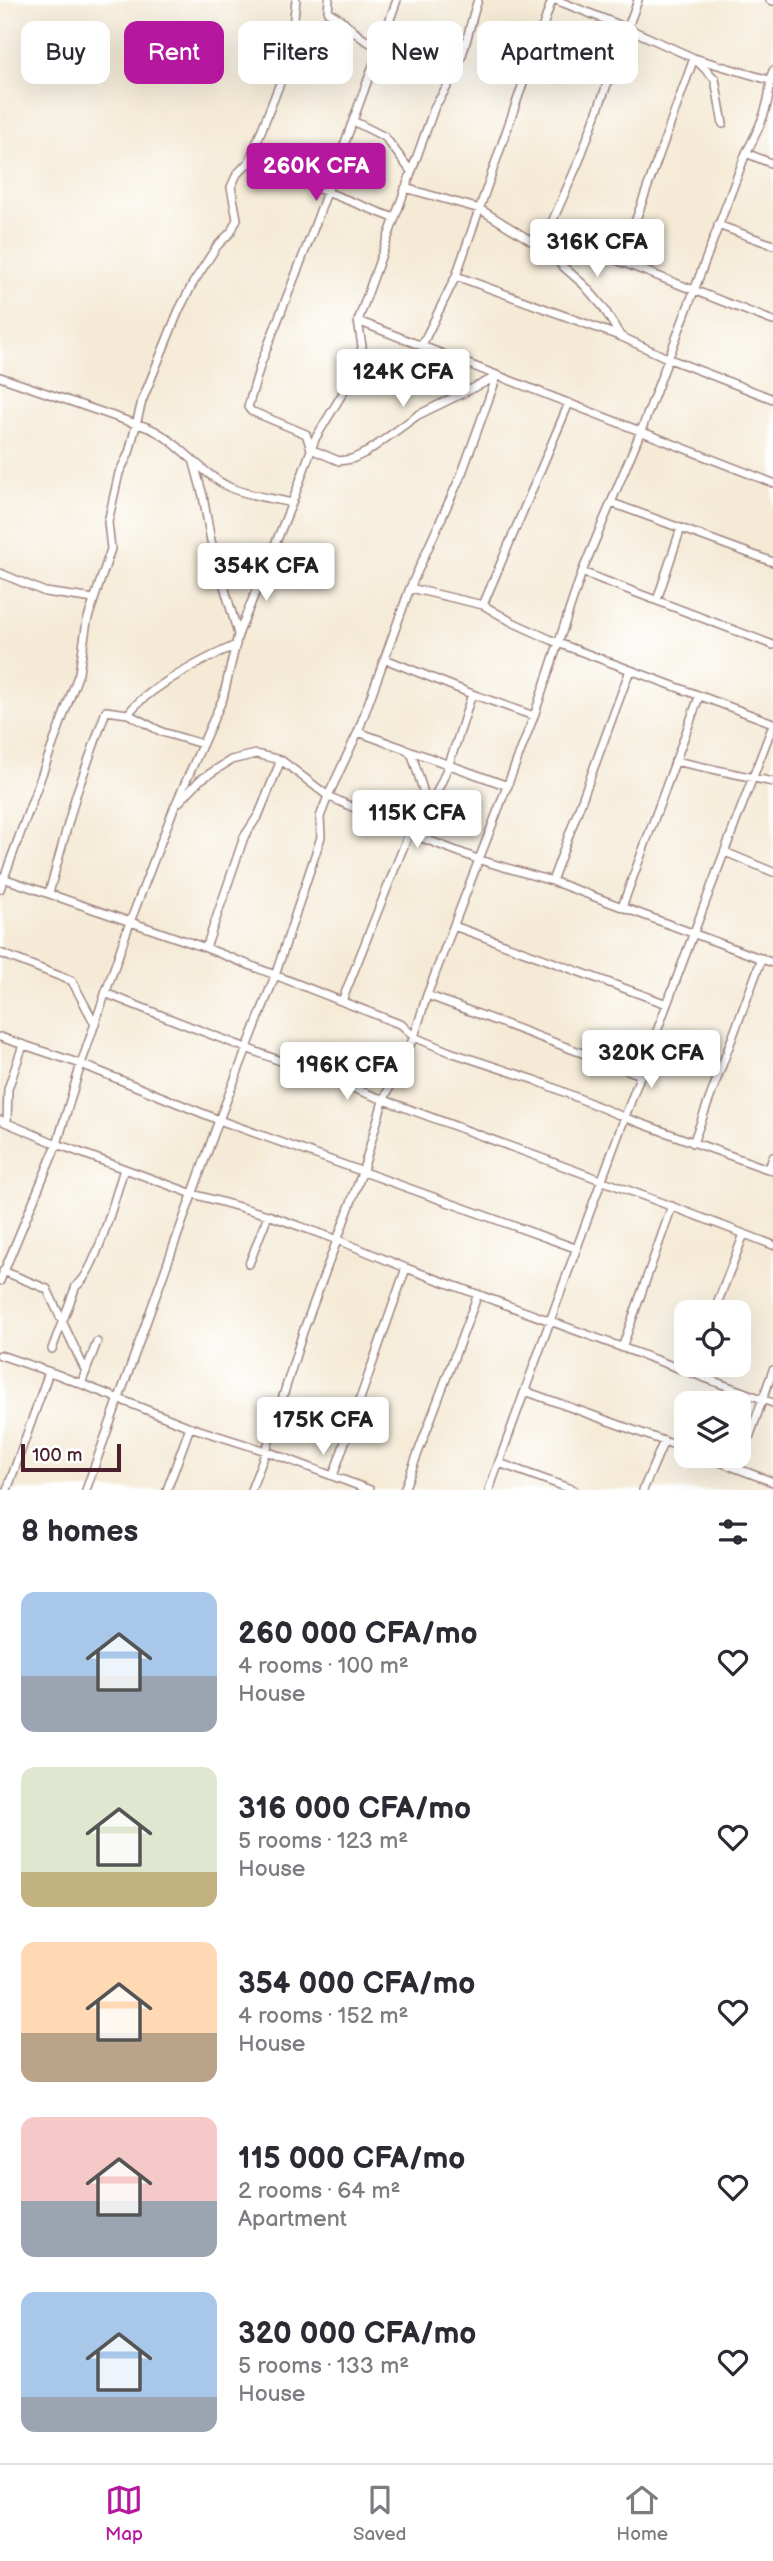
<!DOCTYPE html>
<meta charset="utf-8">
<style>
:root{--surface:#fff;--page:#f2f2f3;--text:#2b2b33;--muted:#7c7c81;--line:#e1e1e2;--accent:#b5179e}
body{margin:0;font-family:"Balsamiq Sans",sans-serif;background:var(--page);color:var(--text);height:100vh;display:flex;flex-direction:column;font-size:26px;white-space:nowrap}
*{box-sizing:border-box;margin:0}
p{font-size:23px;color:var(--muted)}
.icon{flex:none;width:38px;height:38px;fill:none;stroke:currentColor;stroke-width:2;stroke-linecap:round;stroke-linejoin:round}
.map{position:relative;height:1490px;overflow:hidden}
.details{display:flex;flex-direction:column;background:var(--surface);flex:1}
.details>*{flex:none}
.banner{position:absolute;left:21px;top:21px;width:732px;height:63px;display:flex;gap:14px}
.fabs{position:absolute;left:674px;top:1300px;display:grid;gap:14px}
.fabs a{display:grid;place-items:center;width:77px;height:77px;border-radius:14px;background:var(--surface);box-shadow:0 7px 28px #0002;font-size:35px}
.scale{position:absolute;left:21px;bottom:18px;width:100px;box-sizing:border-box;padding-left:7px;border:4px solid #4a1f2b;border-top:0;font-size:19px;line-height:24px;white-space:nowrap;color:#4a1f2b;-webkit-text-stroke:5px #fff;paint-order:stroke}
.price{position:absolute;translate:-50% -60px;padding:0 16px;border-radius:7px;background:#fff;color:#222;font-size:23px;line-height:46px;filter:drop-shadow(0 2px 4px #0008)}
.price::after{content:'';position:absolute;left:50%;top:42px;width:21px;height:16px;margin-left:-10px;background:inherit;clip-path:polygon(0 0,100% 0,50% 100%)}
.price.selected{background:var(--accent);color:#fff}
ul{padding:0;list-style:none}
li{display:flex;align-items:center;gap:21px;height:175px;padding:0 21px}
li span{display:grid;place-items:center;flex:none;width:196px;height:140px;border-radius:14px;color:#555}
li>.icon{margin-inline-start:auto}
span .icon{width:84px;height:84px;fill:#fffc;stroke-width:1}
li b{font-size:30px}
h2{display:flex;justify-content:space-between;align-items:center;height:84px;padding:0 21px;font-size:30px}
.chip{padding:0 24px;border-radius:14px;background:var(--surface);box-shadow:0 7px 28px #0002;font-size:24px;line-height:63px}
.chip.selected{background:var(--accent);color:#fff}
.tab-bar{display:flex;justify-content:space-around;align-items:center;height:98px;border-top:2px solid var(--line);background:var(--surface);font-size:19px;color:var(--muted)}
.tab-bar a{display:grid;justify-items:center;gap:4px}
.tab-bar .selected{color:var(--accent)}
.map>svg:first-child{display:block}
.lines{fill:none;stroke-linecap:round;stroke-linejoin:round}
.street-casing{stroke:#9f8480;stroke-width:10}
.street{stroke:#fff;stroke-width:7}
</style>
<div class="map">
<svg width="773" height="1490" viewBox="0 0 773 1490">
<rect width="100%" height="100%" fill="#fff"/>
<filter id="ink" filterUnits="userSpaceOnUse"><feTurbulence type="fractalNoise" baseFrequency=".0143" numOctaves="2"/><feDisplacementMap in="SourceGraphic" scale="14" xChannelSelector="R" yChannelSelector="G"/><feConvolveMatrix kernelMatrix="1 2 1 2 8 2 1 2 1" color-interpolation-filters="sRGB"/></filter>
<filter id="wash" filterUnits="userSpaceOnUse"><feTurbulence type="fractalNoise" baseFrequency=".00686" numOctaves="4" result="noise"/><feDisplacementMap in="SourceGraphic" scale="28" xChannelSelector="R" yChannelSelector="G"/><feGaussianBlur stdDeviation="1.57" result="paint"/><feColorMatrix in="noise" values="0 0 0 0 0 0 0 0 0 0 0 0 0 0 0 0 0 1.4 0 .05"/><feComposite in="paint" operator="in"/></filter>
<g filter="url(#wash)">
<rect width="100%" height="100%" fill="#f4ead5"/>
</g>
<g filter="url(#ink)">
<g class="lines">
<g class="street-casing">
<path id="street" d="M329,0L328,12C350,21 355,40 379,46
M397,0L312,233L261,363L248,407L251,411L306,434L311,449L339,461L352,459L367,452L418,415L496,377
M556,0L627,28L694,58L769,80
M770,0L773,1
M353,121L385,137L410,170
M746,153L773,164
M249,162L394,218
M405,188L480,209L541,247L584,285L603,307L621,337
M718,225L773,245
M547,233L773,321
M541,247L579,161L638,0
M621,261L694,58L715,79L723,124
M456,276L622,337L667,358L773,399
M358,321L773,483
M422,345L456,276L552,0
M0,377L136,424C173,431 196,471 229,487C248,496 272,498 292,503
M194,463L203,496L211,541L238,634
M612,503L773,562
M582,572L773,645
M0,573L45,592L94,599
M410,588L483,605L512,622L558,643L773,723
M657,600L681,528
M483,605L569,403
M385,659L472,694L534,716
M128,714L162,732L202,744
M358,732L508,786
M409,752L412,755L423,790L424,810
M675,761L773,782
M179,802L200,780L231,760L256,754L281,760L328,796L409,833L480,860L552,881L773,963
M725,852L773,872
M0,877L206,948L402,1025L414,1037L450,1052L535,1080L626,1118L773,1171
M552,881L630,670
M0,889L79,673L87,621L111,549L108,522L119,473L129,453L142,401L179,310L193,283L217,246L231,232L237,219L231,187L237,174L249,162L282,78L290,51L296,0
M49,893L76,795L106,711L128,714C147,688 206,658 236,645
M622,907L699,697
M454,926L667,1004
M206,948L244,837L259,814L281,760
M0,953L72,981L95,1024
M105,993C326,1082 551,1159 773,1245
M427,995L641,1075
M342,1001L409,833C442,800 457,739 472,694
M0,1037L81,1064L219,1120L575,1248
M0,1120L57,1144L193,1194L268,1215L338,1240L406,1268L773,1403
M7,1122L8,1089L23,1045
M693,1143L762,958
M769,1169L773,1157
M249,1264L268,1215
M3,1271L47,1289L86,1372
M0,1281L57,1144L81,1064L130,922L174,808L223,698L238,635L292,503L315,439L358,368L362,346L358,321L435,106C445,91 455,75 461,58C468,39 471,19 478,0
M714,1312L744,1234
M622,1348L672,1206
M52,1349L76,1286C95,1275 116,1193 124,1169
M0,1355L56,1374L190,1427L266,1451L370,1490
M81,1384L97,1342
M525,1391L686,1449
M704,1456L773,1482
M499,1463L574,1490
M738,1469L773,1370
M333,1476L406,1268
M7,1490L49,1372
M86,1490L219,1120L275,976L321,837L320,817L328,796L358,732L410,588L462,473L497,376
M167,1490L190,1427
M251,1490L266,1451L303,1332L363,1170L383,1101L414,1037L427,995L534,716L582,572L641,431L746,153C756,135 766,115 769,94C771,85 769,80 773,71
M404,1490L478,1294
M489,1490C581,1234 675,979 773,725
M643,1490L664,1441"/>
</g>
<use href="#street" class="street"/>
</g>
</g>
</svg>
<div class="fabs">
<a><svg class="icon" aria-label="locate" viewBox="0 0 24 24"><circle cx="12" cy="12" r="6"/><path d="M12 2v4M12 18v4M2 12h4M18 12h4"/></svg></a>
<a><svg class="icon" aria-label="layers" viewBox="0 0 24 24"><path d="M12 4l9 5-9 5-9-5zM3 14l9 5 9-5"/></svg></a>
</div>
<div class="scale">100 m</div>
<b class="price selected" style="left:316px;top:203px">260K CFA</b>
<b class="price" style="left:597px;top:279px">316K CFA</b>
<b class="price" style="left:403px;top:409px">124K CFA</b>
<b class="price" style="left:266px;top:603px">354K CFA</b>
<b class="price" style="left:417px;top:850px">115K CFA</b>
<b class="price" style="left:651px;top:1090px">320K CFA</b>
<b class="price" style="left:347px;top:1102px">196K CFA</b>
<b class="price" style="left:323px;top:1457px">175K CFA</b>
<div class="banner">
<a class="chip">Buy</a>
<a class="chip selected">Rent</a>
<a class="chip">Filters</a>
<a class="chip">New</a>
<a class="chip">Apartment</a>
</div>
</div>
<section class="details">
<h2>8 homes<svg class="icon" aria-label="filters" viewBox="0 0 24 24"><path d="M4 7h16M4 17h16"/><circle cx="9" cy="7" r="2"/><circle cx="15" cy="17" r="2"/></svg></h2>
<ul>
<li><span style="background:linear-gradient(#a9c7e8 60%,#9aa5b1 0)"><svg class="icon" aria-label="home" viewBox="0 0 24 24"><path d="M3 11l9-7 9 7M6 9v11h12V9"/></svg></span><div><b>260 000 CFA/mo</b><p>4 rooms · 100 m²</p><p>House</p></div><svg class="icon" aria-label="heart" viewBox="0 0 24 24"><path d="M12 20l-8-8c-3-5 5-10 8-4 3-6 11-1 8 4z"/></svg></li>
<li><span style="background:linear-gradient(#dfe7d0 75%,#c2b280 0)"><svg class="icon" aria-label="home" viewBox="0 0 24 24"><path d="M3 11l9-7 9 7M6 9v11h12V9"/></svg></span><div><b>316 000 CFA/mo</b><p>5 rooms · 123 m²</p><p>House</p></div><svg class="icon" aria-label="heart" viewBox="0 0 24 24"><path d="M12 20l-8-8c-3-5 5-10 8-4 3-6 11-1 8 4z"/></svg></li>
<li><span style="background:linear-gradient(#ffd9b3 65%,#b9a48a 0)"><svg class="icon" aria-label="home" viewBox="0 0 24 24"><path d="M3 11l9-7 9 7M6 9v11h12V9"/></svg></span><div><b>354 000 CFA/mo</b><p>4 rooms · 152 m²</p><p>House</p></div><svg class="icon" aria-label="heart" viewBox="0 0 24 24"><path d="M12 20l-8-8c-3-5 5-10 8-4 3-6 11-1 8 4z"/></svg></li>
<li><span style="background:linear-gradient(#f6c9c9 60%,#9aa5b1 0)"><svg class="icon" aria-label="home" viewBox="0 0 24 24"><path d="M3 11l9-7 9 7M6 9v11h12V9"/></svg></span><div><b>115 000 CFA/mo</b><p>2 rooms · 64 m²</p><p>Apartment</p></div><svg class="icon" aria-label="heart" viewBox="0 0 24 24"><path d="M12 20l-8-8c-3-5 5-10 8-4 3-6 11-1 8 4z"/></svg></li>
<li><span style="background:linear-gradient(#a9c7e8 75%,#9aa5b1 0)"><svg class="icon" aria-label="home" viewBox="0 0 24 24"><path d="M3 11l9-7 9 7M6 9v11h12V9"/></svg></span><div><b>320 000 CFA/mo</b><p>5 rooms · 133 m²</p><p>House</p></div><svg class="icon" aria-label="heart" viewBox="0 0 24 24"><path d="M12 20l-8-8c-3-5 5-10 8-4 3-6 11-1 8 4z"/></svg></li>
</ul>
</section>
<nav class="tab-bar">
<a class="selected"><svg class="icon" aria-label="map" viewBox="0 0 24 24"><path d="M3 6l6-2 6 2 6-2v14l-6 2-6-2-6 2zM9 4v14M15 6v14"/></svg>Map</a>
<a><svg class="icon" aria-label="saved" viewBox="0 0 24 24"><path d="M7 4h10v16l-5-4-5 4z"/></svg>Saved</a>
<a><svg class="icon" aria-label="home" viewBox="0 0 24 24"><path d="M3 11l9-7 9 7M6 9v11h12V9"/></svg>Home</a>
</nav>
